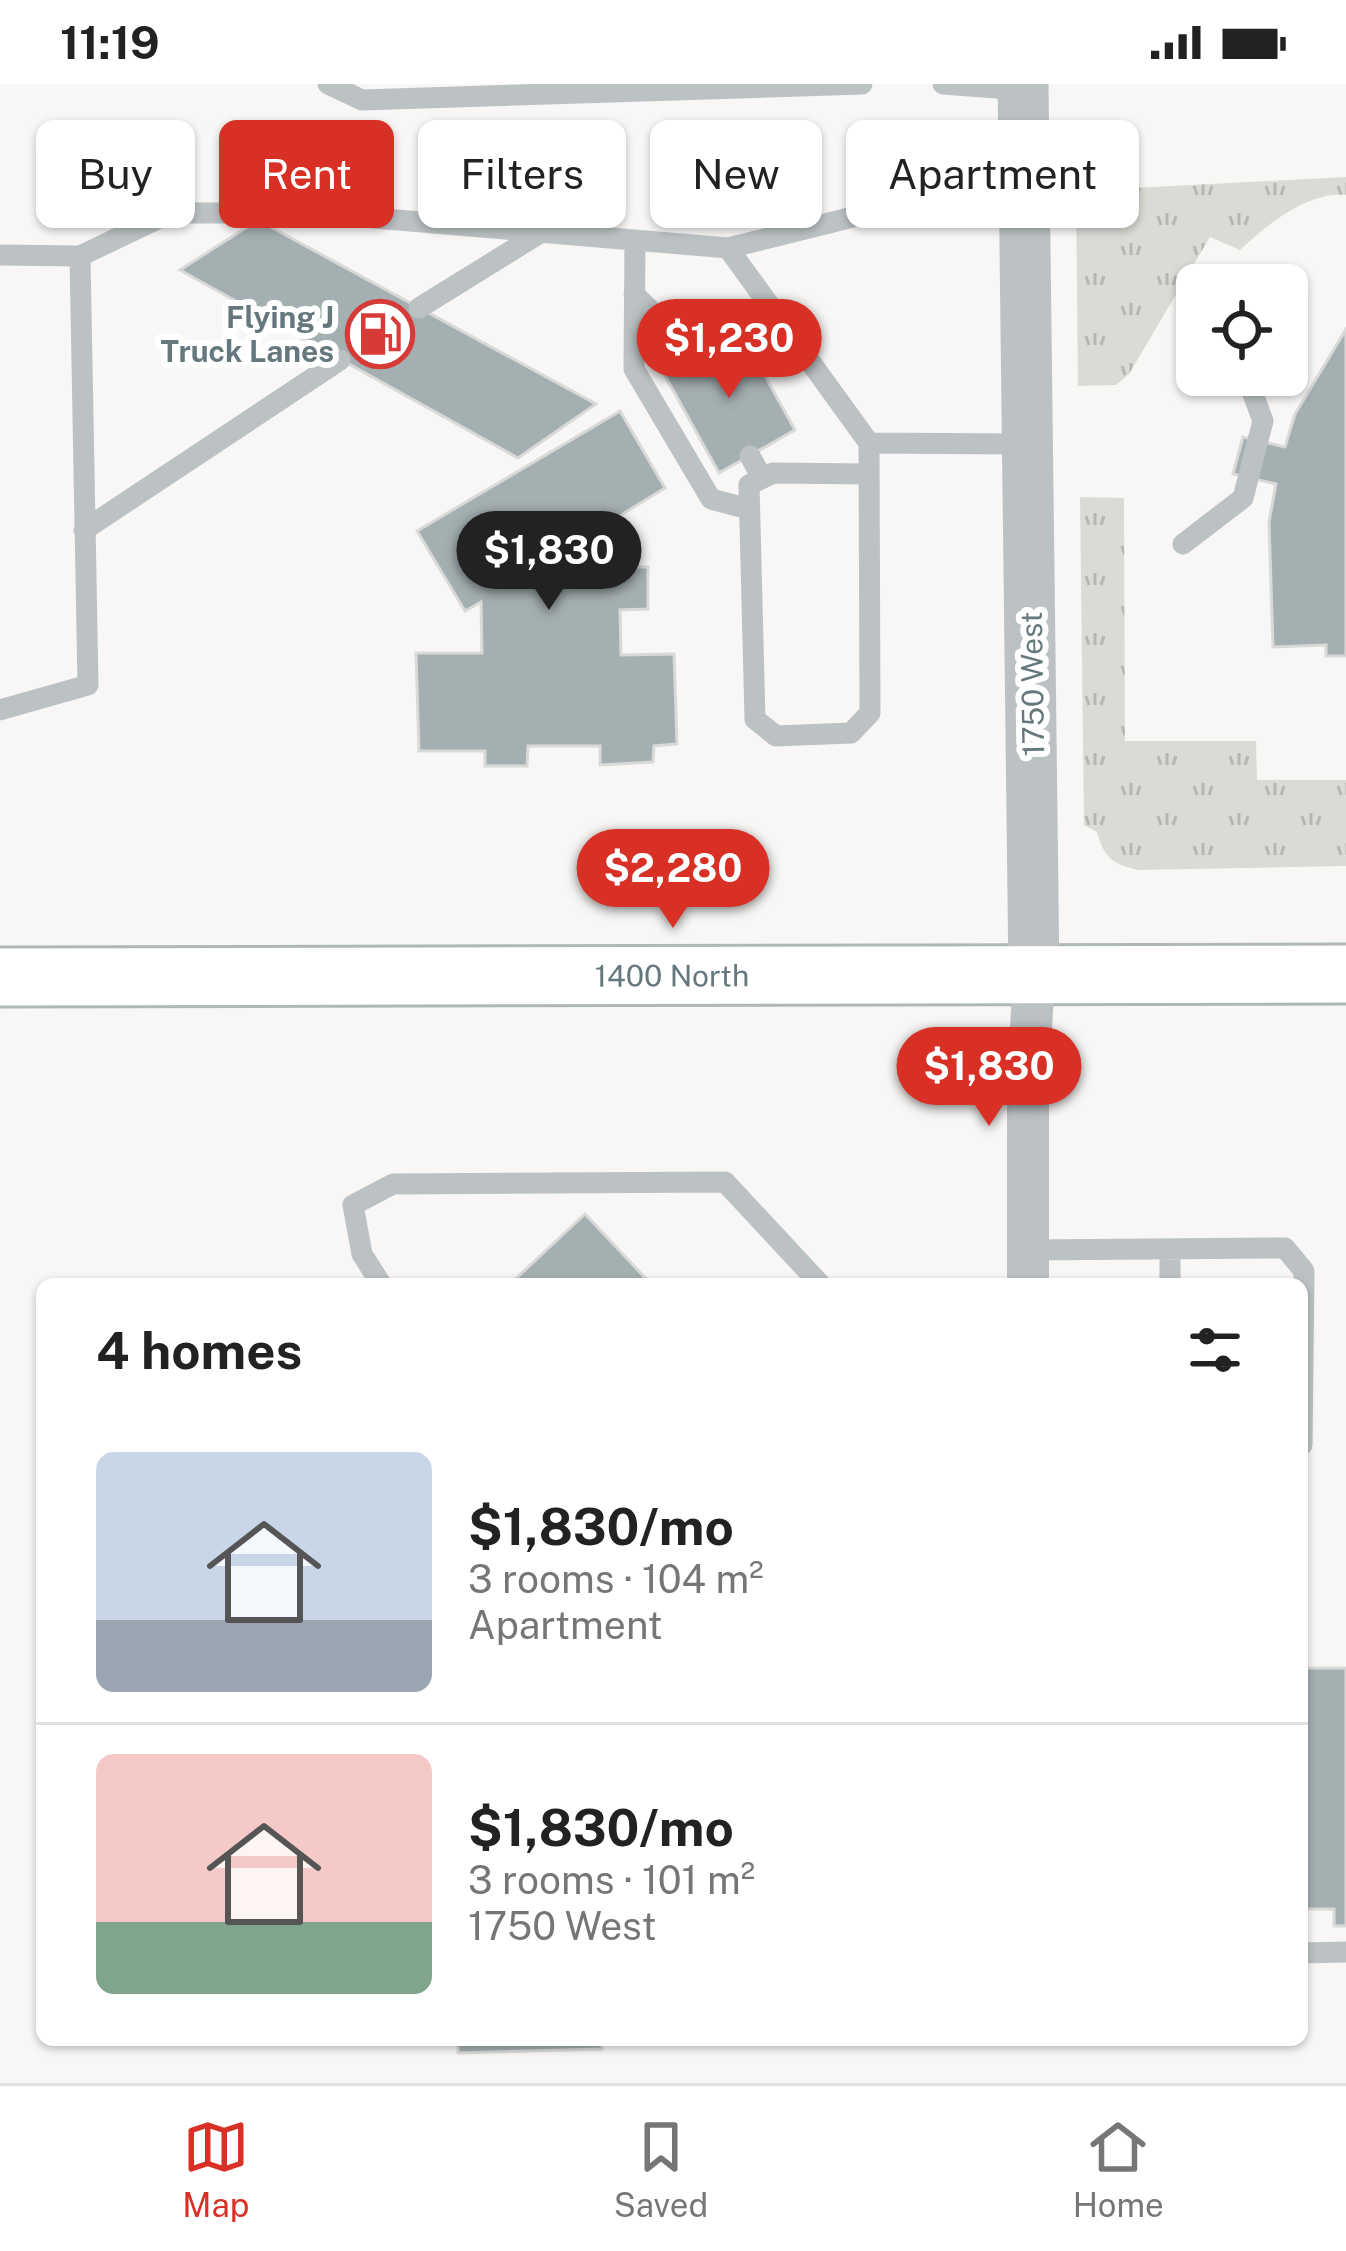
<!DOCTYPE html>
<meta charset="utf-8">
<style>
:root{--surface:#fff;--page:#f2f2f2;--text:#222;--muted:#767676;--line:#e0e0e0;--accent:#d93025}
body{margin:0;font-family:"Public Sans",sans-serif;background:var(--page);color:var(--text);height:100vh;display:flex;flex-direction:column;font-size:45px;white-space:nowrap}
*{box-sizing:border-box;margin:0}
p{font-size:39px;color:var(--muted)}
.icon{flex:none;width:66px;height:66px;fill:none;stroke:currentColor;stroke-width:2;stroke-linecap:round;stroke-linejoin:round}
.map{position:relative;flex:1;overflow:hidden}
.side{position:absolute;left:36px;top:1194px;width:1272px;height:768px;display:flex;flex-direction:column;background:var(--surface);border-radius:18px;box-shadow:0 3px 9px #0004}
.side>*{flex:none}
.banner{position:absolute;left:36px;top:36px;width:1275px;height:108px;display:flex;gap:24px}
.controls{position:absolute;left:1176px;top:180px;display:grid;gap:24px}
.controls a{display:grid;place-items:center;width:132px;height:132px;border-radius:18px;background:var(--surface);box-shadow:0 3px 9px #0004;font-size:60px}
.price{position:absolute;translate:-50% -102px;padding:0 27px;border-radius:42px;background:var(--accent);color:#fff;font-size:39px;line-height:78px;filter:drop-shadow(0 3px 6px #0008)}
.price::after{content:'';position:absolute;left:50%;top:72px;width:36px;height:27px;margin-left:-18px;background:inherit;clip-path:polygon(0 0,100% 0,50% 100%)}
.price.current{background:#222;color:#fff}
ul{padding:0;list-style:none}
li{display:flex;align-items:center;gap:36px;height:300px;padding:0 60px}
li+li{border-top:3px solid var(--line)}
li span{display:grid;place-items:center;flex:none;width:336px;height:240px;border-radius:18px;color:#555}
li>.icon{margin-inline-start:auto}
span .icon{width:144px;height:144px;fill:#fffc;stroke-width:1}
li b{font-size:51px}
h2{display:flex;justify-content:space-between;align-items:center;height:144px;padding:0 60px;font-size:51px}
.chip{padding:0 42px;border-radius:18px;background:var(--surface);box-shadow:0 3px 9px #0004;font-size:42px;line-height:108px}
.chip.current{background:var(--accent);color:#fff}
.status{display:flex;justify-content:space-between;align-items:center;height:84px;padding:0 60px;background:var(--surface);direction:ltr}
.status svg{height:33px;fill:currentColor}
.tab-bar{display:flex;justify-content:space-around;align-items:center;height:168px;border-top:3px solid var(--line);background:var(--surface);font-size:33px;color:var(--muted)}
.tab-bar a{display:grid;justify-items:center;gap:6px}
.tab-bar .current{color:var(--accent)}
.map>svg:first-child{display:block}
.grass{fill:url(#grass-tufts)}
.building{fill:#a4afb2;stroke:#d9d9d8;stroke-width:3}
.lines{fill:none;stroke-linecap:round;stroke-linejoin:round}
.secondary-casing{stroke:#afb7b9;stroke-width:63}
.service{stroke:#bcc2c4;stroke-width:21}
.minor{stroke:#bcc2c4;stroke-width:42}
.tertiary{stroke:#bcc2c4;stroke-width:51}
.secondary{stroke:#fff;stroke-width:57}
.labels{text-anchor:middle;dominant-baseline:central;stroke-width:12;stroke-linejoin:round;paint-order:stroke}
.poi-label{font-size:30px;font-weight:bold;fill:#65787e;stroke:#fff;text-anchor:end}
.street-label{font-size:30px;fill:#65787e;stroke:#fff}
</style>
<div class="status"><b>11:19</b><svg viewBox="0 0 49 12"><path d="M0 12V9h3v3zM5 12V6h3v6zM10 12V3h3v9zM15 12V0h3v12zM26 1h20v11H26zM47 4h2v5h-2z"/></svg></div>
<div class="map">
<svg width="1346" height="1999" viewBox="0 0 1346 1999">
<defs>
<pattern id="grass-tufts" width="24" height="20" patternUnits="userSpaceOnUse" patternTransform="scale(3)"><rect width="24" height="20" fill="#d9dcd5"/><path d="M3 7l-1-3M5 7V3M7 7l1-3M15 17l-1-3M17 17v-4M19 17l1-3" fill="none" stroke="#b4b7b2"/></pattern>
</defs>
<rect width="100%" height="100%" fill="#f8f7f5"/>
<path class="grass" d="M1346,93V111C1307,107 1267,141 1240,166L1210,153L1129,290L1116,301L1078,302L1076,107Z
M1080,413L1124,414L1125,657H1256L1257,696H1346V782L1138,786C1113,780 1104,774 1097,748L1084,741Z"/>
<path class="building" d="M258,136L596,320L518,374L180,186Z
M739,245L795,346L719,389L663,288Z
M1346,245V572H1326V561L1273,563L1269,438L1276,400L1233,390L1243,353L1285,363L1295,330Z
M620,327L665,404L621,431V483H648V525L620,526L621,571L674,570L677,660L654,662L653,678L600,681V662H528L527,682H485V667H419L416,569H482L481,518L465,527L417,447Z
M585,1130L651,1200H510Z
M1302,1584H1346V1842H1334V1825H1302Z
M458,1956H601L602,1965L458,1969Z"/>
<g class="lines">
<g class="secondary-casing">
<g id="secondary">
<path id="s1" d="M0,893L1346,890"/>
</g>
</g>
<path class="service" d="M328,0L362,16L862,0
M943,0L1023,6
M635,157L634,285L711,415L745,424
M728,164L861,131L1025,123
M0,171L80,172L170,129H315L728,164L869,359L1028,360
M634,210L695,270
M419,224L540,149
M750,372L762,394
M869,390L773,389L749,401L755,635L776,652L851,649L870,629L869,359
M84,446L340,276
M1183,460L1243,414L1263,337L1246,291
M0,626L88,601L80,172
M1028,1166L1285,1164L1304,1187L1302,1361
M381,1200L362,1170L353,1121L393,1100L725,1098L820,1200
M1170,1200V1165
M1302,1869L1346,1868"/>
<path class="minor" d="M1028,1200V994L1034,894"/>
<path class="tertiary" d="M1023,0L1034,894"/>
<use href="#secondary" class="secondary"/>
</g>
<defs>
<g id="fuel-ring" transform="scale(3.45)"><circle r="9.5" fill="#fff" stroke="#d63b37" stroke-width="1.5"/><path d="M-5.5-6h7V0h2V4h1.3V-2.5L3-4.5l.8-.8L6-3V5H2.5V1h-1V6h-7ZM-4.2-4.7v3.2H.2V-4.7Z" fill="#d63b37"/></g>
</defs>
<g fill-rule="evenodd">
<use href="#fuel-ring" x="380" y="250"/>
</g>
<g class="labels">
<g class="poi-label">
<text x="334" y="233">Flying J<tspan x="334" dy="34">Truck Lanes</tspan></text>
</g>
<g class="street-label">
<text transform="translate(1032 600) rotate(-91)">1750 West</text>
<text stroke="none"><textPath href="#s1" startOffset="672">1400 North</textPath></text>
</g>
</g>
</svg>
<div class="controls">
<a><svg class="icon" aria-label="locate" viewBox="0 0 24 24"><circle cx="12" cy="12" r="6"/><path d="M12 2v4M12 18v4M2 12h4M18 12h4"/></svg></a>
</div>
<b class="price" style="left:729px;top:317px">$1,230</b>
<b class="price current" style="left:549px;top:529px">$1,830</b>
<b class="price" style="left:673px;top:847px">$2,280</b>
<b class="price" style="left:989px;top:1045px">$1,830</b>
<div class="banner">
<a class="chip">Buy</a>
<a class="chip current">Rent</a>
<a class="chip">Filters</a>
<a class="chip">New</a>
<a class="chip">Apartment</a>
</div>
<section class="side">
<h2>4 homes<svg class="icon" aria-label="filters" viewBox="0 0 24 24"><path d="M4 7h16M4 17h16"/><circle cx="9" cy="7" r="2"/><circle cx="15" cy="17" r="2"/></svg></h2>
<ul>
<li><span style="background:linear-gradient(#c9d6e8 70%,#9aa5b1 0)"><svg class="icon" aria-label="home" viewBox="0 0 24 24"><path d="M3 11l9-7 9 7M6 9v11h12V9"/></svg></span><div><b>$1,830/mo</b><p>3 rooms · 104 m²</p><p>Apartment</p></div></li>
<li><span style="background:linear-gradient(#f6c9c9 70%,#7fa58c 0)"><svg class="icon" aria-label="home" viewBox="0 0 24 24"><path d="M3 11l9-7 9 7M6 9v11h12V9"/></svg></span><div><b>$1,830/mo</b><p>3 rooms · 101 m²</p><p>1750 West</p></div></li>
</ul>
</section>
</div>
<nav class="tab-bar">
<a class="current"><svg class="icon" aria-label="map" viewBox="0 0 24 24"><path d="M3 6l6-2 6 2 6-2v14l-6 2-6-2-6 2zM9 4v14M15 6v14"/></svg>Map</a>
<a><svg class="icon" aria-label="saved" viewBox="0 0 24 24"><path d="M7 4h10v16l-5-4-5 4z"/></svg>Saved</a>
<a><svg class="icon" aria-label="home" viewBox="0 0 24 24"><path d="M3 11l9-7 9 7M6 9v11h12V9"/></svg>Home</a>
</nav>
